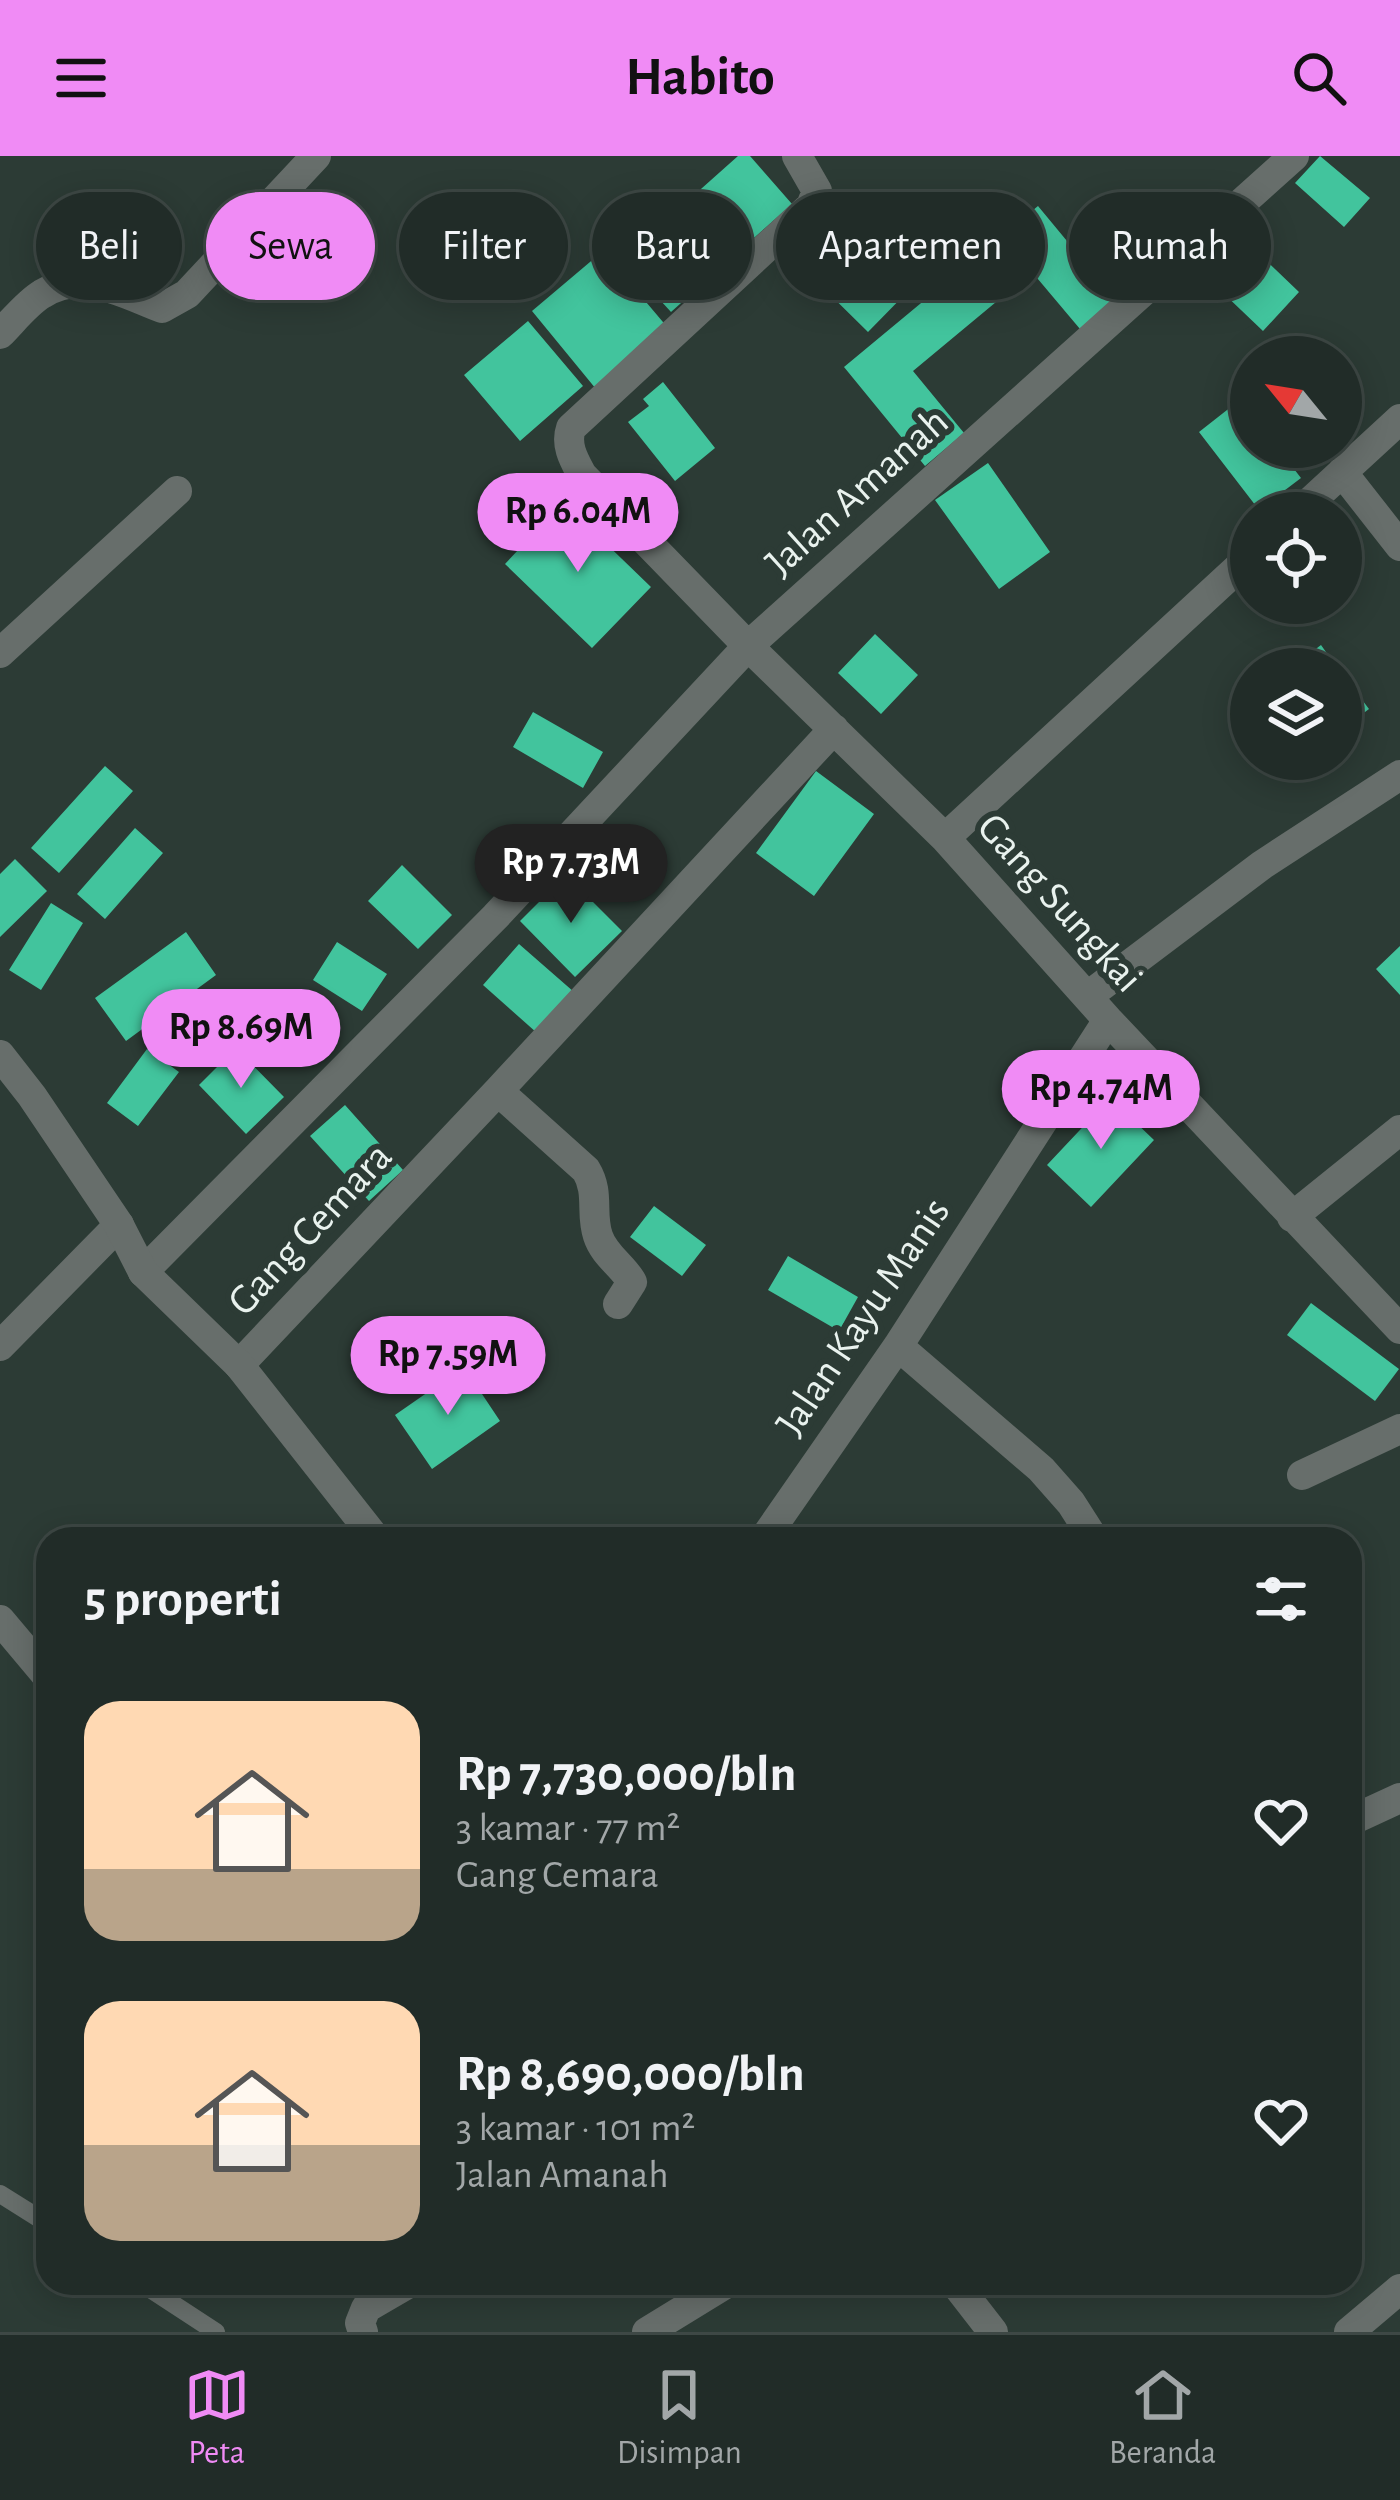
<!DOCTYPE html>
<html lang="id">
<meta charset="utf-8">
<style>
:root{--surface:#212c28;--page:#2d3834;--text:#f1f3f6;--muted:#a2a7a8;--line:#3e4845;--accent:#f08bf5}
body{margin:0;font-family:"Alegreya Sans",sans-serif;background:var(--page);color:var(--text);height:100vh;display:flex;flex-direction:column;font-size:45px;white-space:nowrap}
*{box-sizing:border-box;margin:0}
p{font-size:39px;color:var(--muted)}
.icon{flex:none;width:66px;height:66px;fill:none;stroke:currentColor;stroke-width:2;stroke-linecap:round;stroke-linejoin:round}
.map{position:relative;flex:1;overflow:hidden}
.details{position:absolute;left:36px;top:1371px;width:1326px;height:768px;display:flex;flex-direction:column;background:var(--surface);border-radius:36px;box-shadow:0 6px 30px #0003,0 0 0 3px var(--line)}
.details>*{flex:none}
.banner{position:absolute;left:36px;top:36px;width:1329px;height:108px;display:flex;gap:24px}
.needle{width:78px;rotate:300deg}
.tools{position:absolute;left:1230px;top:180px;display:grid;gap:24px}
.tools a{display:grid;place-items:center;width:132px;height:132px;border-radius:50%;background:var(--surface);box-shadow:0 6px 30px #0003,0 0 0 3px var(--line);font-size:60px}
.price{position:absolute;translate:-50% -102px;padding:0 27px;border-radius:42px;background:var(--accent);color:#111;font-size:39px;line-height:78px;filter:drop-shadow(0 3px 6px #0008)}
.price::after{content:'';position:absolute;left:50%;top:72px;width:36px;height:27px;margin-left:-18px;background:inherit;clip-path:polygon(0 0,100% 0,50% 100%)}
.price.current{background:#222;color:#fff}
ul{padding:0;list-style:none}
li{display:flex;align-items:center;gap:36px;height:300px;padding:0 48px}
li span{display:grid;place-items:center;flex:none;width:336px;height:240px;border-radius:36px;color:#555}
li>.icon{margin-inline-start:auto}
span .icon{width:144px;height:144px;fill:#fffc;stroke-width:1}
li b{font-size:51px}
h2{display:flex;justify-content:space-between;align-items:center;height:144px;padding:0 48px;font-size:51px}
.tag{padding:0 42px;border-radius:54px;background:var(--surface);box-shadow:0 6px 30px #0003,0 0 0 3px var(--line);font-size:42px;line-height:108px}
.tag.current{background:var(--accent);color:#111}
header{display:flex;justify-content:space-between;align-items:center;height:156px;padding:0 48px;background:var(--accent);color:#111;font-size:54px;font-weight:700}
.tabs{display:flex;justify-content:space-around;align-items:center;height:168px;border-top:3px solid var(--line);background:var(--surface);font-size:33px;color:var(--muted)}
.tabs a{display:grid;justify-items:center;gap:6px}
.tabs .current{color:var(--accent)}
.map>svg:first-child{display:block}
.building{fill:#42c49d}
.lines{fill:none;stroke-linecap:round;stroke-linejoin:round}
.service{stroke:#676e6b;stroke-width:18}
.minor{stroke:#676e6b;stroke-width:30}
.tertiary{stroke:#676e6b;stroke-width:30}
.labels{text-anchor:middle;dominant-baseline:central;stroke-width:12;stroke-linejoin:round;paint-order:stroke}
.street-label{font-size:42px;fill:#e9f2ee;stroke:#2c3b35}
</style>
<header><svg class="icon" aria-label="menu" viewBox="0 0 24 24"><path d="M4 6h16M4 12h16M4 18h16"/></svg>Habito<svg class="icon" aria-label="search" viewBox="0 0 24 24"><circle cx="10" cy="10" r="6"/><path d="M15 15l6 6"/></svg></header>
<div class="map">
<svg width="1400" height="2176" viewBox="0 0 1400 2176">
<rect width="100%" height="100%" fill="#2c3b35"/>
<path class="building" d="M738,0H750L792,48L671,156L607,86L665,34L704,77L683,49Z
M1320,0L1370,42L1344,71L1295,27Z
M1038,50L1115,143L1080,173L1032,116L913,215L964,277L925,310L844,211Z
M850,60L917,126L868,176L801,110Z
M1234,74L1299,136L1263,175L1198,113Z
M603,95L668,172L596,233L532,155Z
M528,165L583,230L520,285L464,219Z
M663,226L715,292L675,325L628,266L649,250L643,243Z
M1241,243L1251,257V291H1277L1301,322L1259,354L1199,276Z
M988,307L1050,396L999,433L935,344Z
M563,346L651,431L592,492L505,408Z
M875,478L918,519L881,558L838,517Z
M1321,489L1338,513H1289Z
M1341,516L1369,553L1341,574Z
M533,556L603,596L583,632L513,591Z
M105,610L133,635L59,717L31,692Z
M816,615L874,658L814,740L756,697Z
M135,672L163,697L105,763L77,738Z
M15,703L47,735L0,781V718Z
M402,709L452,759L418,793L368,745Z
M566,719L622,775L575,821L520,765Z
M51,747L83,767L41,834L9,814Z
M186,776L216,819L126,885L95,842Z
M337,786L387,818L362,855L313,824Z
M519,788L574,836L537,877L483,829Z
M1400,790V839L1376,813Z
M236,892L284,941L246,978L199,929Z
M147,893L179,916L138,970L107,947Z
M1110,942L1154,984L1091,1051L1047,1009Z
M345,949L403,1014L369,1045L310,980Z
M654,1050L706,1089L682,1120L630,1081Z
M788,1100L858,1141L839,1175L768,1134Z
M1311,1147L1399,1213L1375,1245L1287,1179Z
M464,1211L500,1265L432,1313L395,1259Z
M1351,1482L1363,1525L1350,1529V1483Z"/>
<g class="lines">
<path class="service" d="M0,2038L48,2068
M141,2127L216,2176"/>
<path class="minor" d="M797,0L817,35L811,50L571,272C565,289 574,304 582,319L748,490L945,682L1108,864L1400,1173
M0,178C13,165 27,147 42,138C83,112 122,137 162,152L187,138L316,0
M1342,316L1400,390
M1298,357L1400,263
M0,497L177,335
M945,682L1251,400
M1088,840L1262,709L1400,619
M498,935L586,1014C600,1037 590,1057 598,1080C604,1099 623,1110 632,1126L618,1148
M1292,1061L1400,974
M143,1116L495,761L748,490L1294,0
M0,1190L119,1069
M898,1190L1041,1313L1071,1347L1094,1383
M239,1209L498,935L834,573
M1302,1319L1400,1273
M764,1383L898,1190L1108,864
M0,1464L48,1521
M1350,1665L1400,1642
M363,2176L360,2167L366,2152L409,2127
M647,2176L727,2127
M1349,2176L1400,2133"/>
<path class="tertiary" d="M0,899L32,940L119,1069L143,1116L239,1209L376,1383
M955,2127L993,2176"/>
</g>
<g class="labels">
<g class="street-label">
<text transform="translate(857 336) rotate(-42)">Jalan Amanah</text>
<text transform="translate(1060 747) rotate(48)">Gang Sungkai</text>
<text transform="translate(310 1073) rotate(-47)">Gang Cemara</text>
<text transform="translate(863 1161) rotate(-56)">Jalan Kayu Manis</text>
</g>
</g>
</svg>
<div class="tools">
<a><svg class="needle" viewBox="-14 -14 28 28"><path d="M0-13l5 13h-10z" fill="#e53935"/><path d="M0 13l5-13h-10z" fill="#a2a7a8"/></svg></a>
<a><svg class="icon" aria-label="locate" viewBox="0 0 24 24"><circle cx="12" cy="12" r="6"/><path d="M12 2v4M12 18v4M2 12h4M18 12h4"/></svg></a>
<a><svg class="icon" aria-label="layers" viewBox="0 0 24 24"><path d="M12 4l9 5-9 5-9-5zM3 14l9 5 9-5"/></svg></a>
</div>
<b class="price" style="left:578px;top:419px">Rp 6.04M</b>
<b class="price current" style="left:571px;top:770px">Rp 7.73M</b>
<b class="price" style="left:241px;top:935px">Rp 8.69M</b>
<b class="price" style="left:1101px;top:996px">Rp 4.74M</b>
<b class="price" style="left:448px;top:1262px">Rp 7.59M</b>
<div class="banner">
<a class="tag">Beli</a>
<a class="tag current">Sewa</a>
<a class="tag">Filter</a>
<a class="tag">Baru</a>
<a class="tag">Apartemen</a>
<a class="tag">Rumah</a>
</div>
<section class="details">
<h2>5 properti<svg class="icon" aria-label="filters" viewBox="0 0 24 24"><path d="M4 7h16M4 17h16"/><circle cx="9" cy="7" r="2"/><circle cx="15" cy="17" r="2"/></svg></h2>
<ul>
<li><span style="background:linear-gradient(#ffd9b3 70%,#b9a48a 0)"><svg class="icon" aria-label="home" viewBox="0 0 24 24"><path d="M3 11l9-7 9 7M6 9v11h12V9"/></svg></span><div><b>Rp 7,730,000/bln</b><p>3 kamar · 77 m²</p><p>Gang Cemara</p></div><svg class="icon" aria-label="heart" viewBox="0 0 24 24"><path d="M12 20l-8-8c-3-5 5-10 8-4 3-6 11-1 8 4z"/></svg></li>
<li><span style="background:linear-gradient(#ffd9b3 60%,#b9a48a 0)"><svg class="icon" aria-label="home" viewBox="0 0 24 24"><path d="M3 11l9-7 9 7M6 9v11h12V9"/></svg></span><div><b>Rp 8,690,000/bln</b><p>3 kamar · 101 m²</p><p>Jalan Amanah</p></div><svg class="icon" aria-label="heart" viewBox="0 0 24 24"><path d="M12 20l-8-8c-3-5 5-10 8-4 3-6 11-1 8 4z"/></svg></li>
</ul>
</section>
</div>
<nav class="tabs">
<a class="current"><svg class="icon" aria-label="map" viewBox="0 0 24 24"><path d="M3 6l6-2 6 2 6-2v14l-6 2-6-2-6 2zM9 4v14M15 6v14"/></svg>Peta</a>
<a><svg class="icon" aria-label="saved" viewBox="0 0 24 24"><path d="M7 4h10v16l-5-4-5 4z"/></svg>Disimpan</a>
<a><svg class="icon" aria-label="home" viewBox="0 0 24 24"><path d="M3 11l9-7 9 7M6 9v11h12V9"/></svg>Beranda</a>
</nav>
